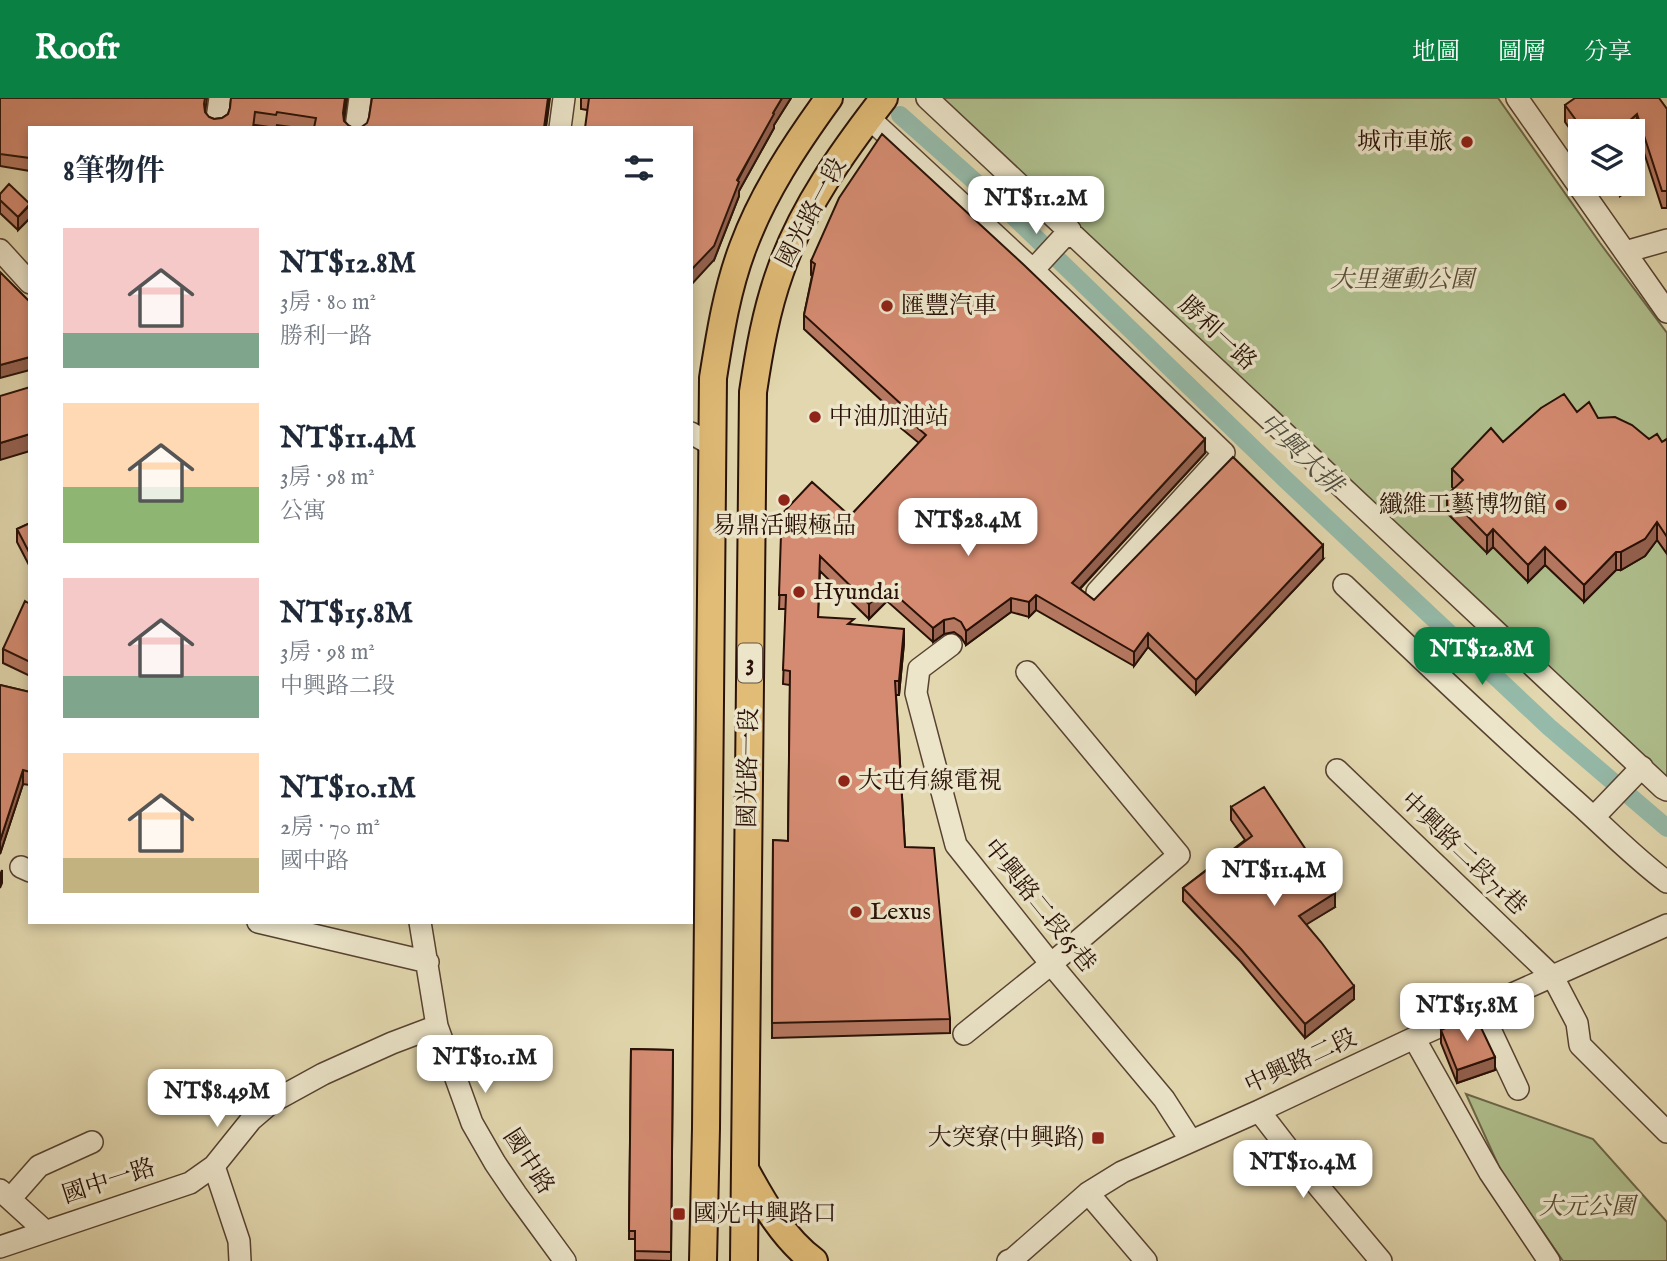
<!DOCTYPE html>
<html lang="zh-TW">
<meta charset="utf-8">
<style>
:root{--surface:#fff;--page:#f2f2f3;--text:#1f2937;--muted:#747a83;--accent:#0b8043}
body{margin:0;font-family:"IM FELL English","Noto Serif TC",serif;background:var(--page);color:var(--text);height:100vh;display:flex;flex-direction:column;font-size:26px;white-space:nowrap}
*{box-sizing:border-box;margin:0}
p{font-size:23px;color:var(--muted)}
.icon{flex:none;width:38px;height:38px;fill:none;stroke:currentColor;stroke-width:2;stroke-linecap:round;stroke-linejoin:round}
.map{position:relative;flex:1;overflow:hidden}
.sheet{position:absolute;left:28px;top:28px;width:665px;height:798px;display:flex;flex-direction:column;background:var(--surface);border-radius:0px;box-shadow:0 4px 10px #0003}
.sheet>*{flex:none}
.fabs{position:absolute;left:1568px;top:21px;display:grid;gap:14px}
.fabs a{display:grid;place-items:center;width:77px;height:77px;border-radius:0px;background:var(--surface);box-shadow:0 4px 10px #0003;font-size:35px}
.price{position:absolute;translate:-50% -60px;padding:0 16px;border-radius:14px;background:#fff;color:#222;font-size:23px;line-height:46px;filter:drop-shadow(0 2px 4px #0008)}
.price::after{content:'';position:absolute;left:50%;top:42px;width:21px;height:16px;margin-left:-10px;background:inherit;clip-path:polygon(0 0,100% 0,50% 100%)}
.price.selected{background:var(--accent);color:#fff}
ul{padding:0;list-style:none}
li{display:flex;align-items:center;gap:21px;height:175px;padding:0 35px}
li span{display:grid;place-items:center;flex:none;width:196px;height:140px;border-radius:0px;color:#555}
li>.icon{margin-inline-start:auto}
span .icon{width:84px;height:84px;fill:#fffc;stroke-width:1}
li b{font-size:30px}
h2{display:flex;justify-content:space-between;align-items:center;height:84px;padding:0 35px;font-size:30px}
header{display:flex;align-items:center;gap:42px;box-sizing:border-box;height:98px;padding:0 35px;background:var(--accent);color:#fff}
header strong{font-size:33px}
nav{display:flex;gap:38px;margin-inline-start:auto;font-size:24px}
.map>svg:first-child{display:block}
.green{fill:#afbf8d;stroke:#6c684a;stroke-width:2}
.lines{fill:none;stroke-linecap:round;stroke-linejoin:round}
.canal{stroke:#95baa9;stroke-width:18}
.minor-casing{stroke:#574231;stroke-width:24}
.major-casing{stroke:#291107;stroke-width:30}
.minor{stroke:#ece5ca;stroke-width:21}
.major{stroke:#e1bc77;stroke-width:26}
.wall{fill:#b67861;stroke:#291107;stroke-width:2}
.shaded-wall{fill:#94614f;stroke:#291107;stroke-width:2}
.building{fill:#d48b71;stroke:#291107;stroke-width:2}
.poi-dot{fill:#8f2418;stroke:#ece5ca;stroke-width:2.5}
.labels{text-anchor:middle;dominant-baseline:central;stroke-width:7;stroke-linejoin:round;paint-order:stroke}
.shield{fill:#ece5ca;stroke:#645142;stroke-width:2}
.shield-label{font-size:23px;font-weight:bold;fill:#291107}
.poi-label{font-size:24px;fill:#291107;stroke:#ece5ca;text-anchor:start}
.street-label{font-size:24px;fill:#291107;stroke:#ece5ca}
.park-label{font-size:24px;font-style:italic;fill:#584e36;stroke:#ece5ca}
.water-label{font-size:26px;font-style:italic;fill:#4f4c40;stroke:#ece5ca}
</style>
<header>
<strong>Roofr</strong>
<nav><a>地圖</a><a>圖層</a><a>分享</a></nav>
</header>
<div class="map">
<svg width="1667" height="1163" viewBox="0 0 1667 1163">
<rect width="100%" height="100%" fill="#e2d7ae"/>
<filter id="stains"><feTurbulence type="fractalNoise" baseFrequency=".00286" numOctaves="4"/><feColorMatrix values="0 0 0 0 .2 0 0 0 0 .09 0 0 0 0 .02 0 0 0 .5 -.17"/></filter>
<radialGradient id="worn" r=".72"><stop offset=".6" stop-color="#630" stop-opacity="0"/><stop offset="1" stop-color="#630" stop-opacity=".3"/></radialGradient>
<path class="green" d="M941,0H1498L1600,145L1667,235V680Z
M1466,996L1593,1041L1667,1124V1163H1563L1500,1071Z"/>
<g class="lines">
<path class="canal" d="M900,17L1008,113L1286,382L1549,629L1667,730"/>
<g class="minor-casing">
<path id="minor" d="M927,0L1663,690L1667,692
M1517,0L1667,214
M869,20L1033,172L1224,355L1097,494
M217,21L220,0
M356,30L360,0
M560,30L564,0
M0,152L30,185
M1625,154L1667,142
M1033,172L1070,132
M691,335L712,347
M1344,487C1419,559 1494,630 1571,699C1603,727 1633,759 1667,784
M951,547L919,571L916,595L956,747L1051,866L1164,1001L1191,1043
M1337,672L1553,879L1577,925L1580,947L1667,1034
M1594,719L1642,669
M21,769L30,773
M258,824L428,864
M420,824L437,928L472,1025L495,1065L516,1096L565,1163
M1480,910L1518,991
M964,936L1051,866L1179,757L1027,574
M1414,940L1490,1075L1549,1163
M1259,1013L1303,1070L1381,1163
M214,1068L239,1143L240,1163
M0,1092L45,1133
M1088,1095L1146,1163
M10,1101L39,1068L92,1044
M0,1149L190,1085L214,1068L251,1022L272,1004L323,976L392,945L437,928
M1008,1163L1013,1161L1088,1095L1122,1074L1259,1013L1414,940L1667,827"/>
</g>
<g class="major-casing">
<path id="major" d="M746,1073C764,1106 784,1141 814,1163
M703,1163L706,1030L713,280C720,236 727,191 743,149C763,95 795,47 829,0
M744,1163L753,294C759,254 766,213 780,174C802,110 843,53 884,0"/>
</g>
<use href="#minor" class="minor"/>
<use href="#major" class="major"/>
</g>
<path class="wall" d="M0,0H207L205,14L209,19L214,21L222,20L228,16L230,10L231,0H347L344,23L348,27L353,30H298L277,27L276,30L255,27V30H30V73L0,68Z
M581,0H791L774,27V30L739,93V98L714,162L587,12L581,11Z
M1565,7L1667,11V110H1662L1637,33L1633,37V33H1580V45L1565,24Z
M1611,86H1632V89L1620,98Z
M0,96L30,106V120L18,132L0,115Z
M811,163L1205,355L1080,491L1094,502L1323,461L1196,596L1148,549L1134,568L1036,512L1029,519L1011,514L966,547L961,539L954,534L944,536L933,544L887,503L869,521L820,473L818,519L854,527L904,545L899,597H896L905,749L950,921V935L772,940L773,742L788,743L790,587L783,586L786,511H779L782,435L779,433V419L850,418L919,345L896,326V316L804,231V217L812,178L811,177Z
M1577,314L1598,320L1649,341L1662,344L1667,341V456L1657,442L1645,458L1621,472H1616L1584,504L1545,467L1528,484L1493,449L1487,455L1447,415V397L1454,391L1452,389V371L1503,344Z
M30,425V469L17,444V431Z
M30,506V578L3,565V551Z
M0,587L30,594V687L23,686L0,756Z
M1231,709L1335,809L1306,826L1354,901L1305,940L1241,864L1183,803V790L1245,742L1231,722Z
M1441,932L1495,972L1457,985L1441,945Z
M631,951L673,952L671,1163L635,1162V1141H629Z"/>
<path class="shaded-wall" d="M345,0H347L343,28V15Z
M548,0H550L546,30H544Z
M782,0H791L774,27V30L739,93V98L714,162L691,187V172L773,15Z
M1637,16V33L1633,37V33H1618Z
M1620,86H1632V89L1620,98Z
M30,107V120L18,132V119Z
M30,259V272L0,280V267Z
M30,336V353L0,362V345Z
M1205,341V355L1072,499V485Z
M1657,424V442L1645,458L1621,472V454Z
M1493,431V449L1487,455V438Z
M1323,447V461L1196,596V582Z
M1545,449V467L1528,484V467Z
M1616,454V472L1584,504V487Z
M887,489V503L869,521V506Z
M1036,497V512L1029,519V504Z
M1011,500V514L966,547V533Z
M944,522V536L933,544V530Z
M904,531V545L899,597V583Z
M1148,535V549L1134,568V554Z
M23,672V686L0,756V743Z
M2,772V785L0,790V777Z
M1335,795V809L1299,831V818Z
M1354,888V901L1305,940V926Z
M1495,959V972L1457,985V972Z"/>
<path class="building" d="M0,0H205L204,6L205,14L209,19L214,21L222,20L228,16L230,10L231,0H345L343,15L344,23L348,27L353,30H314L316,20L277,14L276,17L255,14L253,30H30V60L0,56Z
M372,0H548L544,30H357H360L367,25L369,19Z
M589,0H782L773,15L774,16L737,82L739,84L714,148L691,172V30H585Z
M1575,0H1659L1667,11V93H1662L1637,16L1618,33H1584L1565,7Z
M882,36L1024,167L1205,341L1072,485L1094,502L1233,359L1323,447L1196,582L1148,535L1134,554L1036,497L1029,504L1011,500L966,533L961,524L954,520L944,522L933,530L887,489L869,506L820,458L818,519L854,521L848,526L904,531L899,583H895L905,749L934,750L950,921L772,925L773,742L788,743L790,573L783,572L786,497H779L781,436L787,426L779,419L812,384L850,418L926,337L896,311L901,306L804,217L815,166L811,163L839,100Z
M9,86L30,106L18,119L0,102V96Z
M0,174L30,204V259L0,267Z
M30,289V336L0,345V298Z
M1564,296L1577,314L1589,304L1598,320L1615,319L1632,327L1649,341L1657,336L1662,344L1667,341V439L1657,424L1645,441L1621,454H1616L1584,487L1545,449L1528,467L1493,431L1487,438L1447,397L1463,382L1452,371L1491,330L1503,344L1541,310Z
M30,425V456L17,431Z
M25,503L30,506V564L3,551Z
M0,587L30,594V674L23,672L0,743Z
M1264,689L1335,795L1299,818L1321,844L1354,888L1305,926L1241,851L1183,790L1252,738L1231,709Z
M1475,917L1495,959L1457,972L1441,932Z
M631,951L673,952L671,1154L635,1153V1133H629Z"/>
<g class="poi-dot">
<circle cx="1467" cy="44" r="7"/>
<circle cx="887" cy="208" r="7"/>
<circle cx="815" cy="319" r="7"/>
<circle cx="784" cy="402" r="7"/>
<circle cx="1561" cy="407" r="7"/>
<circle cx="799" cy="494" r="7"/>
<circle cx="844" cy="683" r="7"/>
<circle cx="856" cy="814" r="7"/>
<rect x="1091" y="1033" width="14" height="14" rx="3.5"/>
<rect x="672" y="1109" width="14" height="14" rx="3.5"/>
</g>
<g class="labels">
<rect class="shield" x="738" y="545.5" width="24" height="39" rx="5"/>
<g class="shield-label">
<text x="750" y="565">3</text>
</g>
<g class="poi-label">
<text x="1453" y="44" text-anchor="end">城市車旅</text>
<text x="901" y="208">匯豐汽車</text>
<text x="829" y="319">中油加油站</text>
<text x="1547" y="407" text-anchor="end">纖維工藝博物館</text>
<text x="784" y="428" text-anchor="middle">易鼎活蝦極品</text>
<text x="813" y="494">Hyundai</text>
<text x="858" y="683">大屯有線電視</text>
<text x="870" y="814">Lexus</text>
<text x="1084" y="1040" text-anchor="end">大突寮(中興路)</text>
<text x="693" y="1116">國光中興路口</text>
</g>
<g class="street-label">
<text transform="translate(812 115) rotate(-62)">國光路一段</text>
<text transform="translate(1217 236) rotate(43)">勝利一路</text>
<text transform="translate(749 670) rotate(-89)">國光路一段</text>
<text transform="translate(1463 756) rotate(44)">中興路二段71巷</text>
<text transform="translate(1039 808) rotate(51)">中興路二段65巷</text>
<text transform="translate(1301 964) rotate(-25)">中興路二段</text>
<text transform="translate(528 1064) rotate(57)">國中路</text>
<text transform="translate(109 1084) rotate(-18)">國中一路</text>
</g>
<g class="park-label">
<text x="1402" y="182">大里運動公園</text>
<text x="1587" y="1109">大元公園</text>
</g>
<g class="water-label">
<text transform="translate(1300 356) rotate(44)">中興大排</text>
</g>
</g>
<rect width="100%" height="100%" filter="url(#stains)"/>
<rect width="100%" height="100%" fill="url(#worn)"/>
</svg>
<div class="fabs">
<a><svg class="icon" aria-label="layers" viewBox="0 0 24 24"><path d="M12 4l9 5-9 5-9-5zM3 14l9 5 9-5"/></svg></a>
</div>
<b class="price" style="left:1036px;top:138px">NT$11.2M</b>
<b class="price" style="left:968px;top:460px">NT$28.4M</b>
<b class="price selected" style="left:1482px;top:589px">NT$12.8M</b>
<b class="price" style="left:1274px;top:810px">NT$11.4M</b>
<b class="price" style="left:1467px;top:945px">NT$15.8M</b>
<b class="price" style="left:485px;top:997px">NT$10.1M</b>
<b class="price" style="left:217px;top:1031px">NT$8.49M</b>
<b class="price" style="left:1303px;top:1102px">NT$10.4M</b>
<section class="sheet">
<h2>8筆物件<svg class="icon" aria-label="filters" viewBox="0 0 24 24"><path d="M4 7h16M4 17h16"/><circle cx="9" cy="7" r="2"/><circle cx="15" cy="17" r="2"/></svg></h2>
<ul>
<li><span style="background:linear-gradient(#f6c9c9 75%,#7fa58c 0)"><svg class="icon" aria-label="home" viewBox="0 0 24 24"><path d="M3 11l9-7 9 7M6 9v11h12V9"/></svg></span><div><b>NT$12.8M</b><p>3房 · 80 m²</p><p>勝利一路</p></div></li>
<li><span style="background:linear-gradient(#ffd9b3 60%,#8fb573 0)"><svg class="icon" aria-label="home" viewBox="0 0 24 24"><path d="M3 11l9-7 9 7M6 9v11h12V9"/></svg></span><div><b>NT$11.4M</b><p>3房 · 98 m²</p><p>公寓</p></div></li>
<li><span style="background:linear-gradient(#f6c9c9 70%,#7fa58c 0)"><svg class="icon" aria-label="home" viewBox="0 0 24 24"><path d="M3 11l9-7 9 7M6 9v11h12V9"/></svg></span><div><b>NT$15.8M</b><p>3房 · 98 m²</p><p>中興路二段</p></div></li>
<li><span style="background:linear-gradient(#ffd9b3 75%,#c2b280 0)"><svg class="icon" aria-label="home" viewBox="0 0 24 24"><path d="M3 11l9-7 9 7M6 9v11h12V9"/></svg></span><div><b>NT$10.1M</b><p>2房 · 70 m²</p><p>國中路</p></div></li>
</ul>
</section>
</div>
